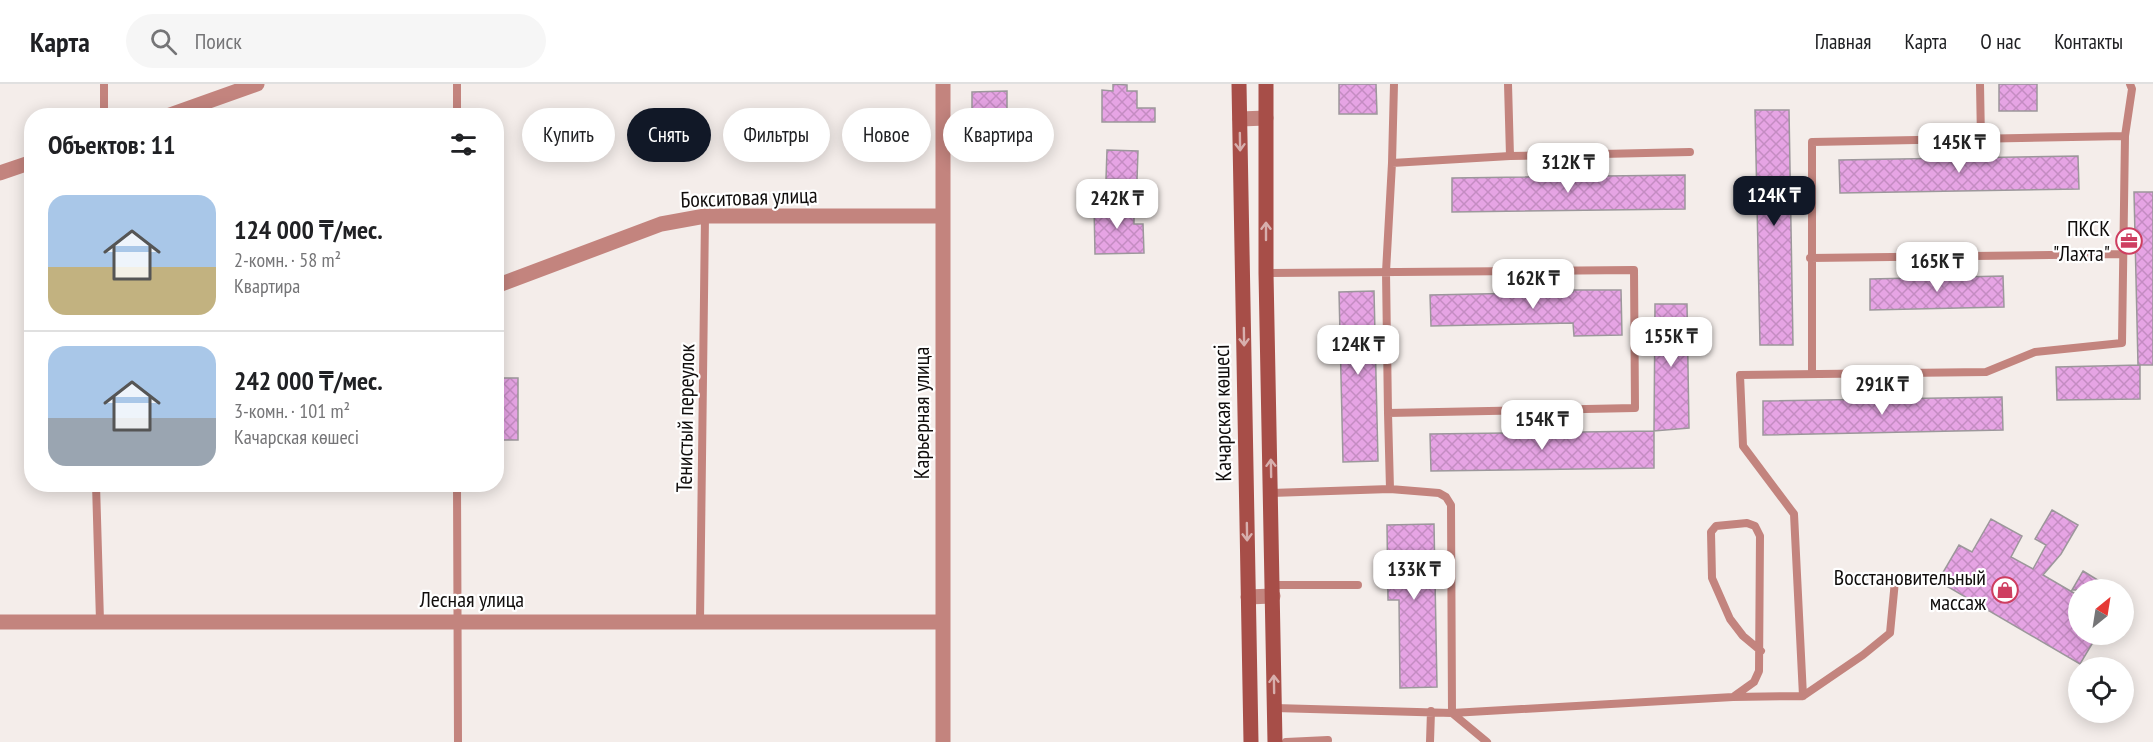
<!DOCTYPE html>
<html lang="ru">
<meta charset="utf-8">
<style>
:root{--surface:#fff;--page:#f6f6f6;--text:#202124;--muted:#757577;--line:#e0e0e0;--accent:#111827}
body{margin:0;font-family:"PT Sans Narrow",sans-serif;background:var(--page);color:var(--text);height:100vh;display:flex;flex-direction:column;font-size:22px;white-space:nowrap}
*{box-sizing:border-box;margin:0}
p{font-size:20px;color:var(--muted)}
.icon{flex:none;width:33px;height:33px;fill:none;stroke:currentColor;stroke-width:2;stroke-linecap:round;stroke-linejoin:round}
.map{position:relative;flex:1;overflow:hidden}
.sheet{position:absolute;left:24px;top:24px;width:480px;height:384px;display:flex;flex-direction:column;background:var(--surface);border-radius:24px;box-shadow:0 3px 15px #0003}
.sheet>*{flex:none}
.hud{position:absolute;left:522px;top:24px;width:570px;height:54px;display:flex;gap:12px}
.needle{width:39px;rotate:30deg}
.fabs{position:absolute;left:2068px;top:495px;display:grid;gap:12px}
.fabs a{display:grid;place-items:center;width:66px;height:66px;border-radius:50%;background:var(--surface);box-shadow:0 3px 15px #0003;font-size:30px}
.price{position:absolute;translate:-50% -51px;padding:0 14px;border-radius:12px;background:#fff;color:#222;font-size:20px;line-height:39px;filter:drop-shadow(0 2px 3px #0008)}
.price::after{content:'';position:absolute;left:50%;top:36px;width:18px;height:14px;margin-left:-9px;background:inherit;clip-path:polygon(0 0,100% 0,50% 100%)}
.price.active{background:var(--accent);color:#fff}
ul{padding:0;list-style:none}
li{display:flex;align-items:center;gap:18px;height:150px;padding:0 24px}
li+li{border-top:2px solid var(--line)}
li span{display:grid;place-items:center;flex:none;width:168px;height:120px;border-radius:18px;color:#555}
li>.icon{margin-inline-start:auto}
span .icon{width:72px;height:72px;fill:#fffc;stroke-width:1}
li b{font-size:26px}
h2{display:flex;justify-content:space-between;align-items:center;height:72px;padding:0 24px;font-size:26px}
.tag{padding:0 21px;border-radius:27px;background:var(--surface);box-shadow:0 3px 15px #0003;font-size:21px;line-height:54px}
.tag.active{background:var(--accent);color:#fff}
header{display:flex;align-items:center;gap:36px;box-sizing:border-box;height:84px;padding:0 30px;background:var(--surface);border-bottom:2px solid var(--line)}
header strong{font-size:28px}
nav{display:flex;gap:33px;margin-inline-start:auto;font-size:21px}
.search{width:420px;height:54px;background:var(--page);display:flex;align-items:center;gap:15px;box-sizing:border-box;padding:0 21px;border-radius:33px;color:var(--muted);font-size:22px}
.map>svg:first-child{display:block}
.building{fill:url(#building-cross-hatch);stroke:#9c979b;stroke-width:1.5}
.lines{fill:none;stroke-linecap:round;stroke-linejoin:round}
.lane{stroke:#c3847e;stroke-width:8}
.street{stroke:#c3847e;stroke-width:15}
.secondary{stroke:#a74e48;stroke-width:15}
.oneway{stroke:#d7afad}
.labels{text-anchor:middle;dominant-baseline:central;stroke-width:4.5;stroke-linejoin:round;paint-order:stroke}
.street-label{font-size:22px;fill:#100d0c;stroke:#fff}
.poi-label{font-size:22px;fill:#100d0c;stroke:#fff;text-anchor:end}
</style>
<header>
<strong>Карта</strong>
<div class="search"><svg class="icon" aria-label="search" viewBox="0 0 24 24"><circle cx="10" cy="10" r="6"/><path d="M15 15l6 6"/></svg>Поиск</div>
<nav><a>Главная</a><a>Карта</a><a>О нас</a><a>Контакты</a></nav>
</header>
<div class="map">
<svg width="2153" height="658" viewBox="0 0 2153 658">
<defs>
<pattern id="building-cross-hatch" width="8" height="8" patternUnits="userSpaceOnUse" patternTransform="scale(1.5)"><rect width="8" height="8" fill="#e6a4e4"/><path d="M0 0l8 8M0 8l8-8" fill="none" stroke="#c48cc2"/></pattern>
</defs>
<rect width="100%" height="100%" fill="#f4edea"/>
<path class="building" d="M1113,0L1127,1V7H1137V24H1155V38H1102V6L1113,7Z
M1339,0H1376L1377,30H1339Z
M1999,0H2037V27H1999Z
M1007,7V41H989V26L972,27V8Z
M1755,26H1789L1793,261H1760Z
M1107,66L1138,67L1137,96L1106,95Z
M2078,72L2079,105L1840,109L1839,76Z
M1685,91V125L1452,128V94Z
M2134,108H2153V281H2138Z
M1094,121H1134V140H1143L1144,169L1095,170Z
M2003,192L2004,223L1870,226V195Z
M1573,206H1621L1622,251L1574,252L1573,239L1431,242L1430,211L1573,208Z
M1374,207L1378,377L1343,378L1339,208Z
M1655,220H1687L1689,344L1654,347Z
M2140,281V315L2057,316L2056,283Z
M496,294H518V356H496Z
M2002,313L2003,346L1763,351V317Z
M1654,347V384L1431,387L1430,350Z
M2052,426L2078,441L2061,470L2043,491L2079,512V550H2098L2080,580L1938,497L1959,461L1972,468L1991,435L2022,452L2011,473L2033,485L2046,461L2035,455Z
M1434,440L1437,603L1400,604L1399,516H1388L1387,441Z
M2083,487L2114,506H2072Z"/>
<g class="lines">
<path class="lane" d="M104,0V32
M457,0V32
M1508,0L1510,72
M1980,0L1981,56
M1392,79L1510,72L1690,68
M1810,174L2123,170
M1266,189L1634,186L1635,324L1388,329L1390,405
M1812,290V58L2125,52
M1388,329L1386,188L1392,79L1394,0
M96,400L100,537
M457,400L458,658
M1271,409L1390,405L1439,409L1446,413L1451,421L1452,629L1733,613L1754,598L1759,587L1760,452L1755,442L1747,439L1716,442L1711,448L1712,494L1730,535L1743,552L1761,567
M1273,501H1358
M700,537L705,132
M1803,612L1863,571L1890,549L1895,497
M1733,613L1803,612L1794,430L1743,362L1740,291L1986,288L2035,268L2122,259L2125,52L2132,5L2130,0
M1275,624L1452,629L1487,658
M1286,658L1328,656
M1430,658L1431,627"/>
<path class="street" d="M943,0V658
M167,32L257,0
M1240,35L1266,34
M0,89L32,78
M496,202L661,140L705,132H943
M1248,513L1273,512
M0,538H943"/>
<path class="secondary" d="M1239,0L1251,658
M1266,0V189L1275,658"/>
</g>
<defs><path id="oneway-shaft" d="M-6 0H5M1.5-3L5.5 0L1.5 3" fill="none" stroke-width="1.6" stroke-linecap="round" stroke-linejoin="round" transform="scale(1.5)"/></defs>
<g class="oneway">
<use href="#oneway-shaft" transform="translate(1240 58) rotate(89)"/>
<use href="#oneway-shaft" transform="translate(1266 147) rotate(-90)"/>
<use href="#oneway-shaft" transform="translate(1244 253) rotate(89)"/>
<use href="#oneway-shaft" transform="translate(1271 384) rotate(-91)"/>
<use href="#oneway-shaft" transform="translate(1247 448) rotate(89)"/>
<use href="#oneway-shaft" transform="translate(1274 600) rotate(-91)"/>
</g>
<defs>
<g id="office-ring" transform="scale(1.35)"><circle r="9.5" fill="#fff" stroke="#ce3e60" stroke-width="1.5"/><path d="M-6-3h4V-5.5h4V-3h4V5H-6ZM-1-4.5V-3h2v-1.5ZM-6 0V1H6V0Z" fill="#ce3e60"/></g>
<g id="shop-ring" transform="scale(1.35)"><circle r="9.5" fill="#fff" stroke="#ce3e60" stroke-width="1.5"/><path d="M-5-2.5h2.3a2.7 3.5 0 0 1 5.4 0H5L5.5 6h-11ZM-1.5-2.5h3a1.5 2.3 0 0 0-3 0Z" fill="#ce3e60"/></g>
</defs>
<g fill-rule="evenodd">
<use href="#office-ring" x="2129" y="157"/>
<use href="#shop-ring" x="2005" y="506"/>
</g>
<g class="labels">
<g class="street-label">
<text transform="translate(749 113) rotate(-2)">Бокситовая улица</text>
<text transform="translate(921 329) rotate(-90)">Карьерная улица</text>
<text transform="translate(1222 329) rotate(-91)">Качарская көшесі</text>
<text transform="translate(685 334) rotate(-89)">Тенистый переулок</text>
<text x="472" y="515">Лесная улица</text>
</g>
<g class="poi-label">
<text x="2110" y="144">ПКСК<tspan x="2110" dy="25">"Лахта"</tspan></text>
<text x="1986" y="493">Восстановительный<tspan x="1986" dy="25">массаж</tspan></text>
</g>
</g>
</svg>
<div class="fabs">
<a><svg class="needle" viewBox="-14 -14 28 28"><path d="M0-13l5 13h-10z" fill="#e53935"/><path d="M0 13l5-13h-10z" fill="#757577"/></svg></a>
<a><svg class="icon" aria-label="locate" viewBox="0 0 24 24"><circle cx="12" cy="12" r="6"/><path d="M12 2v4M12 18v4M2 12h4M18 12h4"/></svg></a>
</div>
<b class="price" style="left:1959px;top:90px">145K ₸</b>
<b class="price" style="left:1568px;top:110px">312K ₸</b>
<b class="price active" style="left:1774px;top:143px">124K ₸</b>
<b class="price" style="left:1117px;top:146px">242K ₸</b>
<b class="price" style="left:1937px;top:209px">165K ₸</b>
<b class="price" style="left:1533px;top:226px">162K ₸</b>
<b class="price" style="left:1671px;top:284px">155K ₸</b>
<b class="price" style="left:1358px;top:292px">124K ₸</b>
<b class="price" style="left:1882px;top:332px">291K ₸</b>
<b class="price" style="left:1542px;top:367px">154K ₸</b>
<b class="price" style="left:1414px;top:517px">133K ₸</b>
<div class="hud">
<a class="tag">Купить</a>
<a class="tag active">Снять</a>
<a class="tag">Фильтры</a>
<a class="tag">Новое</a>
<a class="tag">Квартира</a>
</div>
<section class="sheet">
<h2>Объектов: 11<svg class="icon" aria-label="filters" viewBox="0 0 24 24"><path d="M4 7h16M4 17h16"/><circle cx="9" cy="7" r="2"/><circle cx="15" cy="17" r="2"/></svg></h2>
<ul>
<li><span style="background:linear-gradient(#a9c7e8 60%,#c2b280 0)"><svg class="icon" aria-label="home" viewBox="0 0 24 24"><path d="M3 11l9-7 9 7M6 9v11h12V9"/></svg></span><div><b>124 000 ₸/мес.</b><p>2-комн. · 58 m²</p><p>Квартира</p></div></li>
<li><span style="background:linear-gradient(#a9c7e8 60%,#9aa5b1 0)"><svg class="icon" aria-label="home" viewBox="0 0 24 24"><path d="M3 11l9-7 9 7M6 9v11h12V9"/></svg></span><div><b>242 000 ₸/мес.</b><p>3-комн. · 101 m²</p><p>Качарская көшесі</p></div></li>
</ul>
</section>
</div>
